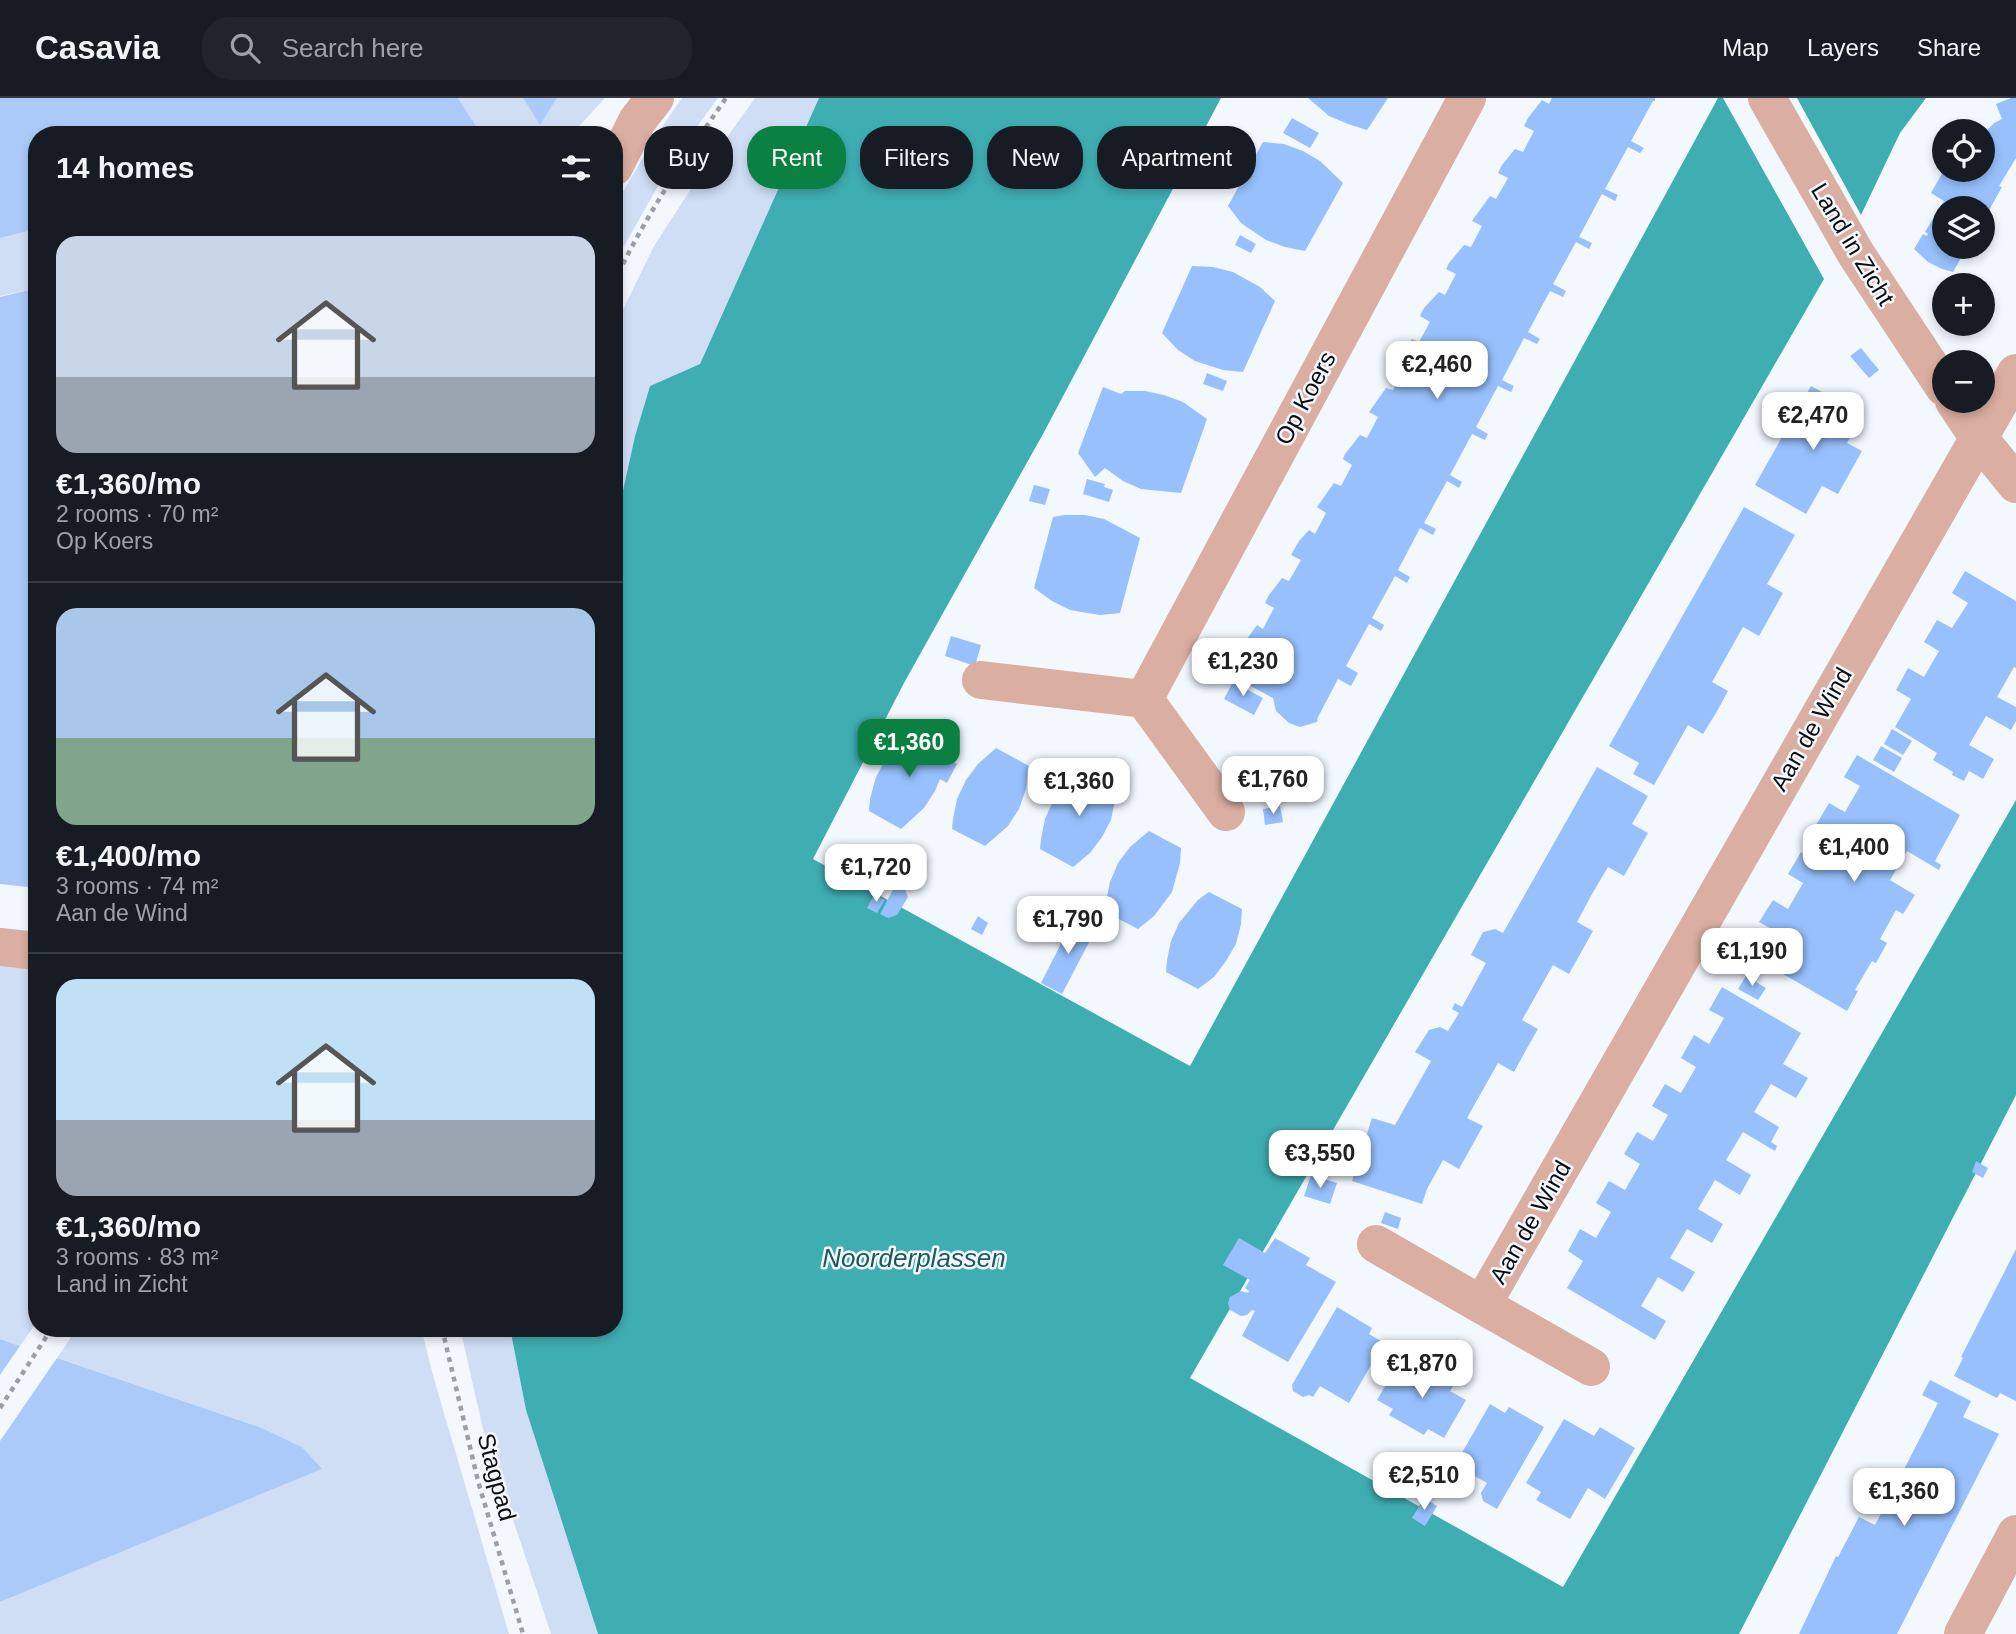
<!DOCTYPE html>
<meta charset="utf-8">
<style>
:root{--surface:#171b24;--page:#20242c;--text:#f1f3f6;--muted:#9ea1a6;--line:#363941;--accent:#0b8043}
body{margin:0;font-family:Arial,sans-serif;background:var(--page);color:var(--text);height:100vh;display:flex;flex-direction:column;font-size:26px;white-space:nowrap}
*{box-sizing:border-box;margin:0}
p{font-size:23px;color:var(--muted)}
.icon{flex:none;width:38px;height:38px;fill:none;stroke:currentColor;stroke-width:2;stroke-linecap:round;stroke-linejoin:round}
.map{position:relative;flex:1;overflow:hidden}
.drawer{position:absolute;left:28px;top:28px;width:595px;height:1211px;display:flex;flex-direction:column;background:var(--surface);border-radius:28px;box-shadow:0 4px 10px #0003}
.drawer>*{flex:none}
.top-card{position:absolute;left:644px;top:28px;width:665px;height:63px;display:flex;gap:14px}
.tools{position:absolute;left:1932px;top:21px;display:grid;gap:14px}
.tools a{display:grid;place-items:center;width:63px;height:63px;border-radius:50%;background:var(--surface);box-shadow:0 4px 10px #0003;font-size:35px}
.price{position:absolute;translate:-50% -60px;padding:0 16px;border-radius:14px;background:#fff;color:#222;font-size:23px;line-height:46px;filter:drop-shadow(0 2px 4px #0008)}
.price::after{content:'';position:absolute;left:50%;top:42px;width:21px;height:16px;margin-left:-10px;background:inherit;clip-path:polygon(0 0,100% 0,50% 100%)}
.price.active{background:var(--accent);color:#fff}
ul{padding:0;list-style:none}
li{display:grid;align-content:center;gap:14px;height:371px;padding:0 28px}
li+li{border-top:2px solid var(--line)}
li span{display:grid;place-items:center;height:217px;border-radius:21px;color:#555}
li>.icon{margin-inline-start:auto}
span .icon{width:126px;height:126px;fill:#fffc;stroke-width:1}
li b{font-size:30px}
h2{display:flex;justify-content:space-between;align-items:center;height:84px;padding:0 28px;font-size:30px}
.chip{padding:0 24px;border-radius:28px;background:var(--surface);box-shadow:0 4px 10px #0003;font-size:24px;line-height:63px}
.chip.active{background:var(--accent);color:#fff}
header{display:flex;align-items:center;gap:42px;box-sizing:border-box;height:98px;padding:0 35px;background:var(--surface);border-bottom:2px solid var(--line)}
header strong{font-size:33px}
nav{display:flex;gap:38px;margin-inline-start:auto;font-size:24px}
.search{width:490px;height:63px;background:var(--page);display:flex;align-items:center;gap:18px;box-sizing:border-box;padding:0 24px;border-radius:28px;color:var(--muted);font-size:26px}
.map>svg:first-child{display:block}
.green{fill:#cfdef5}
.forest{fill:#abcaf9}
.water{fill:#3faeb3}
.building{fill:#97c0fd}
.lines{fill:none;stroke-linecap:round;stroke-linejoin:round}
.path{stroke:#9c9fa5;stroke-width:4.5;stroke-dasharray:5 5;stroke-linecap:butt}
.minor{stroke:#daaea0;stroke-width:38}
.labels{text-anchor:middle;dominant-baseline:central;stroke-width:5;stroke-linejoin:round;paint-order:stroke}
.street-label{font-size:24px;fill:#0b0c0f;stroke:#f3f8ff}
.water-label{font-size:26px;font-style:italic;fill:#1c595c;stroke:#f3f8ff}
</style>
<header>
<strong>Casavia</strong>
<div class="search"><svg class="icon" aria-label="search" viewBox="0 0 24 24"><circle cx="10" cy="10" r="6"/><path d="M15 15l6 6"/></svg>Search here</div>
<nav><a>Map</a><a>Layers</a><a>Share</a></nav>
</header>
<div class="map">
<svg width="2016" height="1536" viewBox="0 0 2016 1536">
<rect width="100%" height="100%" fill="#f3f8ff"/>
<path class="green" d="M458,0H523L540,26L557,0H605L571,37H441L475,28Z
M682,0H718L672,63L614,166V109L655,39Z
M755,0H819L700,266L650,288L635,338L614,433V230L654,148L698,80Z
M37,131V190L0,198V140Z
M0,868L37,872V1224L20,1248L0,1241Z
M77,1230H421L434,1281L509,1536H0V1504L321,1371L302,1349L262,1330L57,1260Z
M460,1230H510L526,1312L598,1536H551L483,1331Z"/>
<path class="forest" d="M0,0H458L476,28L441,37H37V131L0,140Z
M523,0H557L540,27Z
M37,190V790L0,786V199Z
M0,1241L20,1248L0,1277Z
M57,1260L262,1330L302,1349L322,1371L0,1504V1343Z"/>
<path class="water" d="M819,0H1221L1043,336L904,585L813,761L1190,968L1718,0H1723L1824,181L1190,1280L1563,1489L2016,702V997L1739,1536H598L526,1312L510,1230H614V433L635,338L650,288L700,266Z
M1797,0H1926L1900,35L1861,117Z"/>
<path class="building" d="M1308,0H1388L1367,32L1348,26L1329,18Z
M1552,0H1655V3H1653L1631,43L1644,50L1640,55L1628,49L1605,91L1618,97L1615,103L1602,96L1579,139L1592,145L1589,151L1576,144L1553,186L1566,193L1563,199L1550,193L1528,234L1540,241L1537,246L1524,240L1502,282L1514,288L1511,294L1498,288L1476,329L1488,336L1485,342L1472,336L1450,377L1462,384L1459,390L1447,383L1424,425L1436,431L1433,437L1420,430L1398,472L1410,479L1407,485L1395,478L1372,520L1384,527L1381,533L1369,526L1346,568L1358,575L1351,588L1338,581L1317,621L1318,622L1317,624L1300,629L1289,625L1276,613L1273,600L1236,580L1249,558L1239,552L1257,527L1263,531L1274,510L1265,505L1269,497L1282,480L1289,483L1301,462L1291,457L1299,443L1309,432L1315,436L1326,415L1317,409L1334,385L1341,388L1352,367L1343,361L1345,356L1360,337L1367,340L1378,319L1369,314L1386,290L1393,292L1404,271L1395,266L1412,241L1419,244L1430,224L1420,218L1424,210L1439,194L1445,197L1456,176L1446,171L1449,165L1464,147L1471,149L1482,128L1472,123L1474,120L1490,98L1496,101L1508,80L1498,75L1502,67L1515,51L1523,54L1534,33L1524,28L1528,20L1542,2L1549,6Z
M2011,0H2016V60L1999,88L2002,89L1983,123V110H1944V149H1964L1958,156L1962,158L1953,174L1942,171L1928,164L1914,151L1923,136L1927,138L1928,136L1925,134L1944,103L1931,95L1944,72H1983V36L1994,25L2002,21L1996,6Z
M1292,20L1319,35L1310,50L1283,35Z
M1263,44L1284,46L1303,53L1320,63L1343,85L1305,153L1285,149L1266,142L1241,125L1228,108Z
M1240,137L1256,146L1251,155L1235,147Z
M1192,168L1213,169L1233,174L1260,189L1275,203L1243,274L1223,272L1195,263L1178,252L1162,235Z
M1861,250L1879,272L1869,280L1850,258Z
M1207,275L1227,283L1223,293L1203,286Z
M1811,288L1863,316L1847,345L1862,353L1838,396L1822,388L1806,416L1755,387Z
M1103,289L1121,296L1125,293H1145L1164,297L1183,304L1207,321L1181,395L1141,391L1123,383L1105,370L1095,379L1078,355Z
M1087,381L1105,386L1104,389L1113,392L1109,404L1083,396Z
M1034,387L1050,391L1045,407L1029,403Z
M1744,409L1795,437L1767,486L1783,495L1759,538L1743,529L1712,584L1728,593L1716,615L1703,636L1688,627L1654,687L1633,676L1639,665L1609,648Z
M1065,417H1085L1104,421L1140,440L1120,515L1100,517L1070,512L1052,503L1034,490L1053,419Z
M1965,473L2016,503V570L2014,569L1997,599L2016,609V623L2011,632L1986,618L1969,647L1994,661L1983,681L1969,673L1964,683L1952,677L1953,674L1933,662L1937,655L1895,629L1911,601L1896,592L1908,570L1924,579L1939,553L1924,544L1937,522L1952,530L1968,505L1952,495Z
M951,538L981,547L975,568L945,558Z
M1233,584L1263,600L1254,617L1224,601Z
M1892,631L1912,643L1903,657L1884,646Z
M912,632L945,650V659L957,666L947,685L940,681L935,693L924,710L901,731L869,713L870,701L876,679L882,668L894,649Z
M1881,648L1902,660L1894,674L1873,662Z
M996,650L1029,668L1026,691L1019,711L1008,728L985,748L952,731L953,721L957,701L966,682L978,666Z
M1857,657L1960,717L1935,763L1941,767L1939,772L1907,753L1890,782L1915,797L1903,816L1896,812L1880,841L1887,845L1876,865L1872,863L1855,892L1858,893L1847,913L1759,862L1775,833L1759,824L1773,802L1788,811L1803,785L1788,776L1801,754L1816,762L1832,737L1816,727L1829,705L1845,714L1860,688L1844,679Z
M1597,669L1648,698L1632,726L1648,735L1624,778L1608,769L1592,796L1577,824L1593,833L1569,876L1553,867L1522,922L1538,931L1526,952L1514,974L1498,965L1467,1020L1483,1028L1459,1071L1443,1062L1427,1091L1422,1106L1352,1083L1372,1020L1395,1027L1431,963L1415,954L1429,932L1440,929L1448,933L1459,915L1452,911L1455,905L1462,909L1486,865L1471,857L1483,834L1495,831L1503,835Z
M1084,670L1117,688L1115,702L1111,722L1102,739L1090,755L1073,769L1040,751L1041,741L1045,721L1053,703L1065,687Z
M1280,708L1283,724L1265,727L1263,711Z
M1149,733L1181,750L1180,765L1172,794L1154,818L1138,831L1105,814L1106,803L1110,784L1118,765L1130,749Z
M896,786L905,791L908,799L897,817L888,820L880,816Z
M1209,794L1242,811L1241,826L1236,846L1226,863L1214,879L1198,891L1166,874L1167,862L1171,843L1179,825L1198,802Z
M874,797L885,802L877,815L867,810Z
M978,818L988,825L982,837L971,831Z
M1074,820L1096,831L1062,896L1041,885Z
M1746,878L1766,890L1758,902L1738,891Z
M1722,889L1801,935L1783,966L1808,980L1796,1000L1771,986L1754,1014L1779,1029L1771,1044L1777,1048L1775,1053L1743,1034L1726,1062L1751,1077L1740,1097L1715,1082L1698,1111L1723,1126L1712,1145L1687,1131L1670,1160L1695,1174L1683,1194L1658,1179L1641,1208L1666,1223L1655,1242L1567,1190L1583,1163L1568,1153L1580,1131L1596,1140L1611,1114L1596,1105L1609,1083L1625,1092L1640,1066L1624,1056L1637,1034L1653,1043L1668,1017L1652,1008L1665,986L1681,995L1696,969L1681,960L1694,937L1709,946L1724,920L1709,912Z
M1976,1063L1988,1070L1983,1080L1972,1074Z
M1311,1077L1337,1085L1330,1106L1304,1098Z
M1385,1114L1401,1120L1398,1131L1381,1125Z
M1239,1140L1265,1155L1275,1140L1310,1160L1306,1167L1336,1184L1288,1264L1242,1238L1255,1213L1252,1212L1247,1217L1241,1218L1230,1212L1228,1205L1230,1199L1241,1193L1248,1195L1249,1193L1245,1190L1250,1182L1223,1167Z
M2016,1151V1303L2000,1295L1997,1300L1954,1278L1963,1260L1961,1259Z
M1337,1209L1372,1230L1369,1236L1384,1245L1349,1305L1320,1288L1313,1299L1309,1297L1303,1299L1293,1293L1292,1287Z
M1399,1264L1415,1272L1419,1266L1454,1287L1450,1293L1466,1302L1444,1340L1428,1331L1424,1337L1389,1317L1393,1311L1377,1302Z
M1930,1282L1971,1303L1963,1319L1999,1336L1897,1536H1799L1836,1458L1838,1459L1859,1419L1875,1427L1896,1387L1938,1305L1922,1297Z
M1490,1306L1505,1315L1509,1309L1544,1329L1497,1411L1483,1403L1481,1395L1487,1385L1455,1367Z
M1564,1321L1594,1338L1600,1329L1635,1350L1605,1401L1588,1390L1570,1421L1536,1402L1541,1394L1526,1385Z
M1424,1357L1440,1366L1428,1387L1412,1378Z
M1424,1400L1437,1408L1425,1428L1412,1420Z"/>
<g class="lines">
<path class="path" d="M614,184C645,119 685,59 726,0
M442,1230L478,1383L523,1536
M0,1310L52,1230"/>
<path class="minor" d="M1767,0L1856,156L1944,289
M614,69L637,23L655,0
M1954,303L1978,339L2016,386
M981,582L1144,601L1226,714
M1144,601L1467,0
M0,849L37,853
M1376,1146L1482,1207L2016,275
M1482,1207L1591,1269
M1963,1536L2016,1436"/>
</g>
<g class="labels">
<g class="street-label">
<text transform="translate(1853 146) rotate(59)">Land in Zicht</text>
<text transform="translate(1305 300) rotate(-62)">Op Koers</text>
<text transform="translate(1811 631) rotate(-60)">Aan de Wind</text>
<text transform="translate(1530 1124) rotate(-60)">Aan de Wind</text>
<text transform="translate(497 1379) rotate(75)">Stagpad</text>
</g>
<g class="water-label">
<text x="914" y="1160">Noorderplassen</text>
</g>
</g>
</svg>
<div class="tools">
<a><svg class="icon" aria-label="locate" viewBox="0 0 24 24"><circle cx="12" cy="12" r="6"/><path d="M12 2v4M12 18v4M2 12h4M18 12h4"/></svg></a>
<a><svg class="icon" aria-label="layers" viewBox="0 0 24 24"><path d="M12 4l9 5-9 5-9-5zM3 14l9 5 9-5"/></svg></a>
<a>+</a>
<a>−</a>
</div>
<b class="price" style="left:1437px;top:303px">€2,460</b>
<b class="price" style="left:1813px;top:354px">€2,470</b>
<b class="price" style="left:1243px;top:600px">€1,230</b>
<b class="price active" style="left:909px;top:681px">€1,360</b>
<b class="price" style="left:1273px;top:718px">€1,760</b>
<b class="price" style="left:1079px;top:720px">€1,360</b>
<b class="price" style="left:1854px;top:786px">€1,400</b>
<b class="price" style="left:876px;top:806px">€1,720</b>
<b class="price" style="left:1068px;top:858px">€1,790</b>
<b class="price" style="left:1752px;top:890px">€1,190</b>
<b class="price" style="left:1320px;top:1092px">€3,550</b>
<b class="price" style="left:1422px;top:1302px">€1,870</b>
<b class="price" style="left:1424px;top:1414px">€2,510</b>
<b class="price" style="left:1904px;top:1430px">€1,360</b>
<div class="top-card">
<a class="chip">Buy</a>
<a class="chip active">Rent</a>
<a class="chip">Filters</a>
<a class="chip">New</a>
<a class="chip">Apartment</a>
</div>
<section class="drawer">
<h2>14 homes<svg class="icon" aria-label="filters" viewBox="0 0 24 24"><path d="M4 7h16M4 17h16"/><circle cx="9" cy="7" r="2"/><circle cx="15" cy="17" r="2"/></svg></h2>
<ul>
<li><span style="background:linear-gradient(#c9d6e8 65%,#9aa5b1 0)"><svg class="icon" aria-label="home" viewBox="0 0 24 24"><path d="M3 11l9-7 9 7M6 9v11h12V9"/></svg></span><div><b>€1,360/mo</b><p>2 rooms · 70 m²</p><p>Op Koers</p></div></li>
<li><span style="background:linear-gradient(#a9c7e8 60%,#7fa58c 0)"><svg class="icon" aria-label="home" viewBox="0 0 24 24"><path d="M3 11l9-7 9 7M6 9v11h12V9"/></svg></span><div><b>€1,400/mo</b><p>3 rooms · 74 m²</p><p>Aan de Wind</p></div></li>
<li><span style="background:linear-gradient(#bfe0f5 65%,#9aa5b1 0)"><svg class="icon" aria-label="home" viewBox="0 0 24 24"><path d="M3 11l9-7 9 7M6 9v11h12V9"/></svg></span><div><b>€1,360/mo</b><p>3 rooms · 83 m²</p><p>Land in Zicht</p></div></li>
</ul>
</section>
</div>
